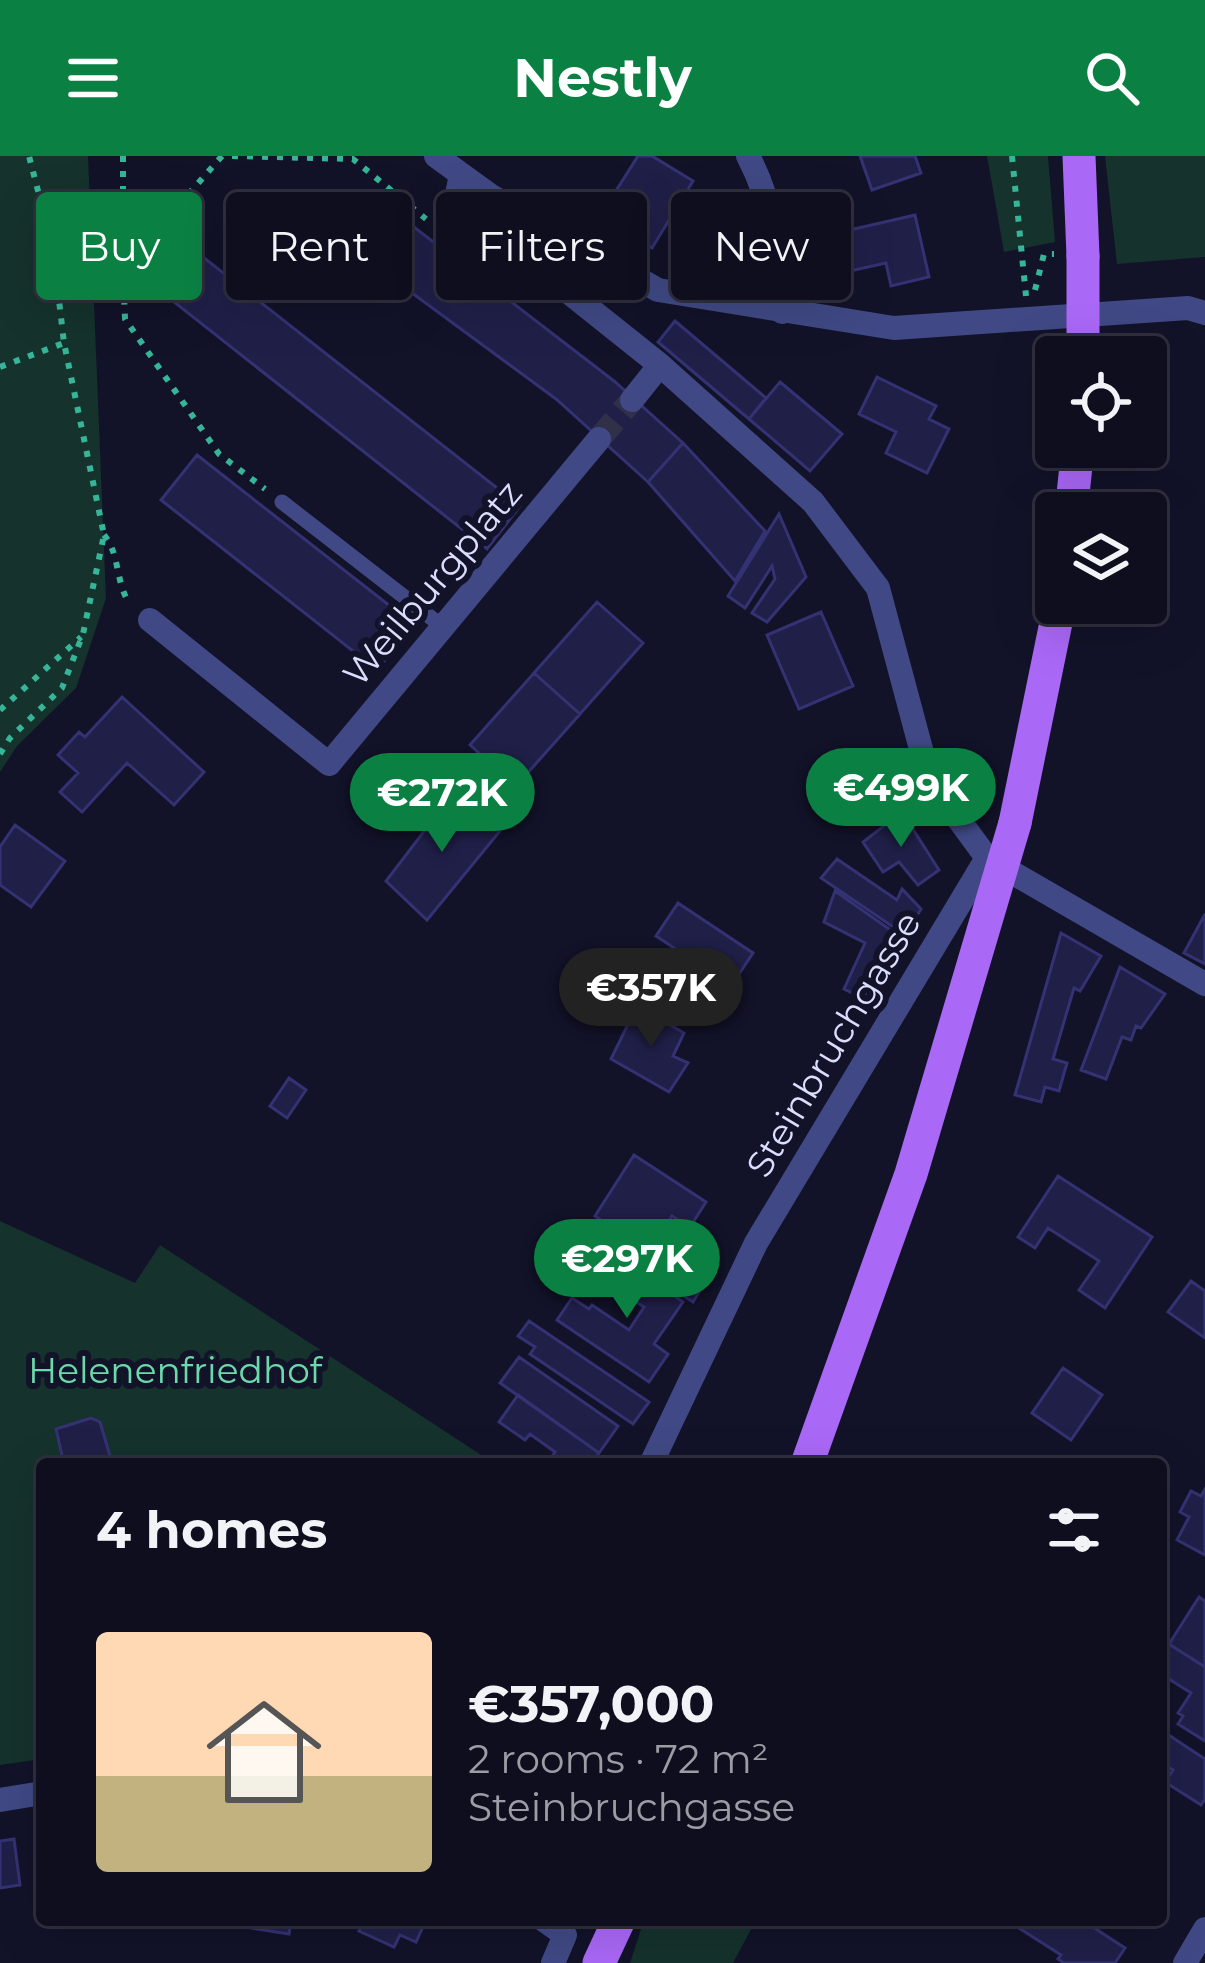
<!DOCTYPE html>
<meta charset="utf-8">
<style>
:root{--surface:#0e0e1f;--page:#171728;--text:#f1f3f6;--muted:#9b9ca4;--line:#2e2e3d;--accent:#0b8043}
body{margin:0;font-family:Montserrat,sans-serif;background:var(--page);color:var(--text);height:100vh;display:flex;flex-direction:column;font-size:45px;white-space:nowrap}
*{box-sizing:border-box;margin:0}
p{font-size:39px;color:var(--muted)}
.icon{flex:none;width:66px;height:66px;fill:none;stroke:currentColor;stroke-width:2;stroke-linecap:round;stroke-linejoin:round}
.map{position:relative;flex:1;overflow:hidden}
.panel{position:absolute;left:36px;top:1302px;width:1131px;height:468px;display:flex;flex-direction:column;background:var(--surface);border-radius:12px;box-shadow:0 12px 48px #0002,0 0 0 3px var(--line)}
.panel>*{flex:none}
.guide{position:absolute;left:36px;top:36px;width:1134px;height:108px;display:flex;gap:24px}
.fabs{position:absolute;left:1035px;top:180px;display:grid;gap:24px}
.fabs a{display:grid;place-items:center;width:132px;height:132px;border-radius:12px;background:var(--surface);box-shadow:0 12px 48px #0002,0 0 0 3px var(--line);font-size:60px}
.price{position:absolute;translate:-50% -102px;padding:0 27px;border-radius:42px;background:var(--accent);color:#fff;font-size:39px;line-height:78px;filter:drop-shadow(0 3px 6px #0008)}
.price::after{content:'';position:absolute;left:50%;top:72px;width:36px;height:27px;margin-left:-18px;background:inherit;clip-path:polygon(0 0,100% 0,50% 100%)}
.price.current{background:#222;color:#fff}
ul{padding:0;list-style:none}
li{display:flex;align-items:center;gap:36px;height:300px;padding:0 60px}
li+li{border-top:3px solid var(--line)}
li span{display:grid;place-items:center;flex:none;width:336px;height:240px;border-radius:12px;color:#555}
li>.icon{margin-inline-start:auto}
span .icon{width:144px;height:144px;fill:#fffc;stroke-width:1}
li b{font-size:51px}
h2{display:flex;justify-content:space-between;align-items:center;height:144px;padding:0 60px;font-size:51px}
.tag{padding:0 42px;border-radius:12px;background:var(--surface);box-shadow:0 12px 48px #0002,0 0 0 3px var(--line);font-size:42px;line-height:108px}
.tag.current{background:var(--accent);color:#fff}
header{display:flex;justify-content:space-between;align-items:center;height:156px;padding:0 60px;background:var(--accent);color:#fff;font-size:54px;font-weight:700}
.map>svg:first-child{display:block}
.green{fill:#15322c}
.building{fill:#201f48;stroke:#343273;stroke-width:3}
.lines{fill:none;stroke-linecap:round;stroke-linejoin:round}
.minor-tunnel{stroke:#303049;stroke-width:24;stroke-dasharray:24 12;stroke-linecap:butt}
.path{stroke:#37b598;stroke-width:6;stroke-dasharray:6 9;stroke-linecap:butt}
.service{stroke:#404985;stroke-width:15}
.minor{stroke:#404985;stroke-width:24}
.primary{stroke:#aa68f7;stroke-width:33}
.primary-bridge{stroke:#aa68f7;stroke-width:33}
.labels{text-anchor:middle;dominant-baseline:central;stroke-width:12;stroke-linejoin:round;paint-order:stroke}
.street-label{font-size:36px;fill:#dbddfd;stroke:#121229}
.park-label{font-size:36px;fill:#6adaab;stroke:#121229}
</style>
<header><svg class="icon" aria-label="menu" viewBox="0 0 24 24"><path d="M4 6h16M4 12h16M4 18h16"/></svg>Nestly<svg class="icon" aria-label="search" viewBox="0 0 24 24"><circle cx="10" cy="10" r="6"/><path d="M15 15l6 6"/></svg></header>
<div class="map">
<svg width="1205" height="1807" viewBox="0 0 1205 1807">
<rect width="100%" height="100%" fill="#121229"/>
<path class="green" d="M0,0H88L106,442L76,532L17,590L0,616Z
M987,0H1048L1055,86L1004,96Z
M1105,0H1205V101L1117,108Z
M0,1065L135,1127L160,1089L495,1308H42V1603L0,1609Z
M644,1764H756L733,1807H630Z"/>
<path class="building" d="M638,0H652L693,25L652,92L600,60Z
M860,0H915L921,17L872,34Z
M371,38L614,225L683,287L648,326L556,243L340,84Z
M915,59L929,121L891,130L886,107L850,115L841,76Z
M194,94L520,350L487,393L159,134Z
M675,165L766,242L749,263L658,186Z
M877,221L936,250L929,263L949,273L927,317L886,297L896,276L859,258Z
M780,226L842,278L810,315L749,263Z
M683,287L765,375L735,425L648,326Z
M197,299L413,468L377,514L161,344Z
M779,358L806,421L767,466L752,457L775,423L772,410L745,452L728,440Z
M597,446L643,487L580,558L534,517Z
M821,456L853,530L799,553L767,479Z
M534,517L580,558L516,630L470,589Z
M122,541L204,616L174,649L127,607L82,656L60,636L78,617L58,599L79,576L85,581Z
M455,635L500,675L427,764L386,725Z
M902,656L939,714L918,729L899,706L883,716L863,686Z
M15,669L65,705L31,751L0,729V691Z
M837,703L897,744L902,733L921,753L905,779L821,722Z
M835,735L899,780L863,842L844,833L865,787L824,766Z
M678,747L753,797L737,821L709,802L703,811L656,780Z
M1205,758V808L1184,797Z
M1061,777L1101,800L1080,835L1074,832L1053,903L1067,907L1059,935L1045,931L1041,946L1015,939Z
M1120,811L1165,838L1141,872L1136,870L1131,884L1122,881L1106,923L1081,914Z
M637,850L684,877L673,900L688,907L669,936L611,903Z
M289,922L306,934L287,962L270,950Z
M634,999L706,1046L690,1071L672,1060L649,1095L595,1060Z
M1058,1020L1152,1081L1105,1152L1079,1134L1099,1105L1048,1072L1035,1092L1018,1081Z
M616,1100L683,1146L654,1188L668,1198L649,1226L557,1164L572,1142L589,1153L592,1149L629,1174L644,1151L601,1122Z
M678,1113L704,1128L693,1146L668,1130Z
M1191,1125L1205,1135V1182L1168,1156Z
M529,1165L649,1246L633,1268L530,1198L535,1191L518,1180Z
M519,1201L618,1270L599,1297L500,1227Z
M1063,1212L1102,1239L1071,1284L1032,1257Z
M518,1239L599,1297L591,1308H556L550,1304L555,1296L530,1278L525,1284L499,1266Z
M91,1262L100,1266L110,1300L123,1308H64L56,1273Z
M1205,1333V1399L1177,1384L1189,1361L1180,1356L1191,1335L1201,1340Z
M1199,1441L1205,1445V1511L1169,1488Z
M1161,1483L1205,1511V1585L1178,1568L1183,1560L1178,1557L1191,1537L1161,1518Z
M1161,1574L1205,1603V1643L1201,1649L1165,1626L1173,1614L1161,1607Z
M14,1683L20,1729L0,1732V1685Z
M253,1764H291L289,1778L251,1772Z
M364,1764H426L416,1786L400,1779L394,1791L359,1775Z
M1082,1764L1125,1792L1115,1807H1064L1058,1803L1061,1799L1008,1765Z"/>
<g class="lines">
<path class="minor-tunnel" d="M599,283L632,244"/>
<path class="path" d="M123,0V110
M222,0L123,113L125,163L219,298L265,333
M232,0L353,3L426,63
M1012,0L1026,140
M1035,134L1044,98H1054
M0,211L64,187
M104,379C120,398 115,424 129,447
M0,554L81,481
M0,598L10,582L62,532L83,478L104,379L64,187L53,93L29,0"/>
<path class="service" d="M448,60L457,16
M282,346L443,471"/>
<path class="minor" d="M436,0L491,40L658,134L894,172L1188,152L1205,157
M748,0C775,51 778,99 782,156
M491,40L526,102L660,209L813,346L878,432L929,623L987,702L1205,828
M632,244L660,209
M150,464L329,608L599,283
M651,1308L756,1087L987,702
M0,1644L42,1637
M544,1764L565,1779L553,1807
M1185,1807L1205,1773"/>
<path class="primary" d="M1079,0L1083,100
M1071,357L1078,291
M1015,667L1060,447
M599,1807L619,1764"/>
<path class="primary-bridge" d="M1083,190V100
M807,1308L911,1018L1015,667"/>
</g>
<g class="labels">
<g class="street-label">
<text transform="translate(432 427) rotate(-50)">Weilburgplatz</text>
<text transform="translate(833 888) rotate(-59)">Steinbruchgasse</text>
</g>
<g class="park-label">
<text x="175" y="1214">Helenenfriedhof</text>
</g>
</g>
</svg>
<div class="fabs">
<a><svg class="icon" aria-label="locate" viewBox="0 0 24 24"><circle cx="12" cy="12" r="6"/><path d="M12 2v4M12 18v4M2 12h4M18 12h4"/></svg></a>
<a><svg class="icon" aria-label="layers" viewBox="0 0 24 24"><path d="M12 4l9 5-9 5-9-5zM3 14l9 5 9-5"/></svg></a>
</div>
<b class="price" style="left:901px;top:694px">€499K</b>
<b class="price" style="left:442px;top:699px">€272K</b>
<b class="price current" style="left:651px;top:894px">€357K</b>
<b class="price" style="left:627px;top:1165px">€297K</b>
<div class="guide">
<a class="tag current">Buy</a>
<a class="tag">Rent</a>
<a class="tag">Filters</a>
<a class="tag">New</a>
</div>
<section class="panel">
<h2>4 homes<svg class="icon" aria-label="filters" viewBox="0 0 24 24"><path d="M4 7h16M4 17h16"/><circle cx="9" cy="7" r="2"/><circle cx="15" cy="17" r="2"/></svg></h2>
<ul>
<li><span style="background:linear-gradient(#ffd9b3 60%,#c2b280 0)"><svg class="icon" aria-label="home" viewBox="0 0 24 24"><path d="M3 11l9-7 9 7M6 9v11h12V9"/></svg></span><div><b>€357,000</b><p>2 rooms · 72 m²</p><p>Steinbruchgasse</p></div></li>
</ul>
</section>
</div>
